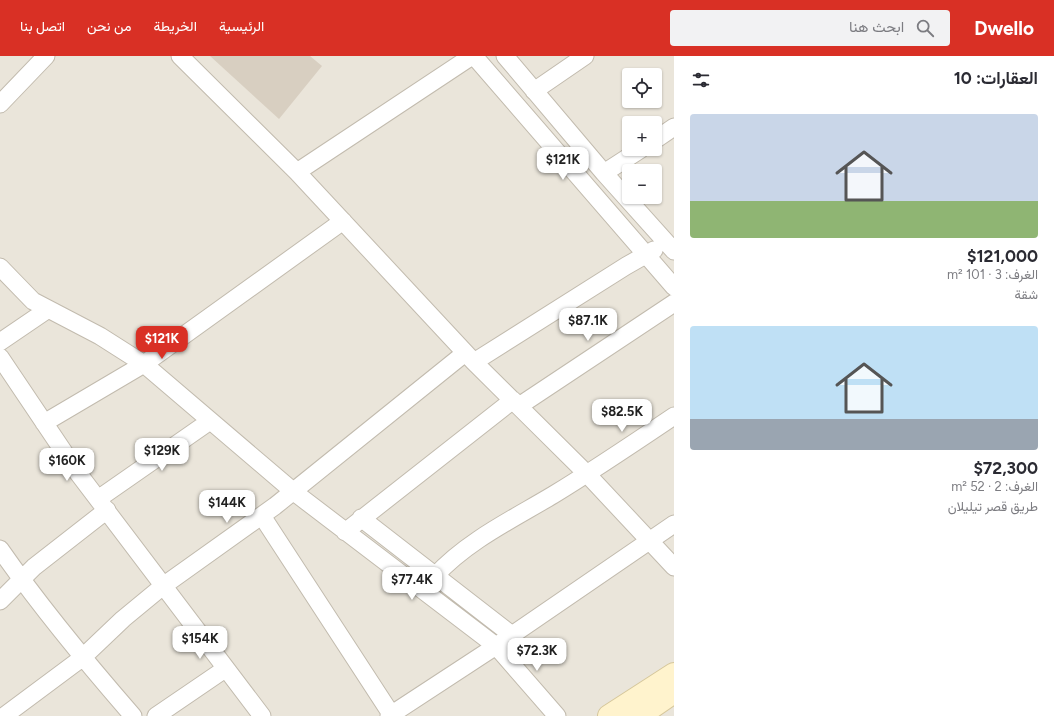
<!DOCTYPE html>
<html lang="ar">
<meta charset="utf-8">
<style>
:root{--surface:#fff;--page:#f2f2f3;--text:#2b2b33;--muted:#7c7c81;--accent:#d93025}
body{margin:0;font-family:Figtree,Vazirmatn,sans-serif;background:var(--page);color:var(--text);direction:rtl;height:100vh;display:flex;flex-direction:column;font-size:15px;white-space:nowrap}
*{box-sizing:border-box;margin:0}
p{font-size:13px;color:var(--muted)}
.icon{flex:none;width:22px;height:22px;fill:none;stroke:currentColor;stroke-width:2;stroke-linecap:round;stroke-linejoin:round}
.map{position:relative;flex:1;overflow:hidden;direction:ltr}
.details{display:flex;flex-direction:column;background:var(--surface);width:380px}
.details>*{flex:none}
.tools{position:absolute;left:622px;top:12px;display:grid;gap:8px}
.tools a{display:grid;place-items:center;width:40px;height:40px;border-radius:4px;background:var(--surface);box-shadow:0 1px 3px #0004;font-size:20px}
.price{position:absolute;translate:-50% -34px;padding:0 9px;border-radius:8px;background:#fff;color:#222;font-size:13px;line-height:26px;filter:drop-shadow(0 1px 2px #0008)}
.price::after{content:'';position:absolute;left:50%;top:24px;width:12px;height:9px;margin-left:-6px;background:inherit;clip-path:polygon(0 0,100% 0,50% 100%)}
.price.current{background:var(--accent);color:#fff}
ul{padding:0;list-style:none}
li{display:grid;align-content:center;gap:8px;height:212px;padding:0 16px}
li span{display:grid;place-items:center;height:124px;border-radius:4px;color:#555}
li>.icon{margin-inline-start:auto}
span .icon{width:72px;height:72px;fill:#fffc;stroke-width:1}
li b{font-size:17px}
h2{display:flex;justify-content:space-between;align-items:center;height:48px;padding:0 16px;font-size:17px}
header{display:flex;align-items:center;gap:24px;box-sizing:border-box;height:56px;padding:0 20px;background:var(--accent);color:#fff}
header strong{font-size:19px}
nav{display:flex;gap:22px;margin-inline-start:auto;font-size:14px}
.search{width:280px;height:36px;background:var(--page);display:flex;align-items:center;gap:10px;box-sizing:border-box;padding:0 14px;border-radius:4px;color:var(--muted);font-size:15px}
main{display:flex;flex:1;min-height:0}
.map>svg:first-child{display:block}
.residential{fill:#eae5da;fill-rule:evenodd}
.building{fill:#d8cfc1}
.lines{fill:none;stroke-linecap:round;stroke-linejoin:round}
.street-casing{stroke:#c2bbae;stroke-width:19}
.secondary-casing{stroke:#d6c79b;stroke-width:24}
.street{stroke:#fff;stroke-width:17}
.secondary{stroke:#fff3cd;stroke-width:22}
</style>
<header>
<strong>Dwello</strong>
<div class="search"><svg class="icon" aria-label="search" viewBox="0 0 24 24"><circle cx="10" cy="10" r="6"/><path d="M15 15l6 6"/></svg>ابحث هنا</div>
<nav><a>الرئيسية</a><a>الخريطة</a><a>من نحن</a><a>اتصل بنا</a></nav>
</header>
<main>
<section class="details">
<h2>العقارات: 10<svg class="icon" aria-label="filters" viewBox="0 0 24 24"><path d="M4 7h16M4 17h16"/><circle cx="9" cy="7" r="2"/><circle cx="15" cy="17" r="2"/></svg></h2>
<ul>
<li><span style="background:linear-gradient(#c9d6e8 70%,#8fb573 0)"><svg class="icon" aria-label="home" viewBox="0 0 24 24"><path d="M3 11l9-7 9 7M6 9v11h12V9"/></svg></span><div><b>$121,000</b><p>الغرف: 3 · 101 m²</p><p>شقة</p></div></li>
<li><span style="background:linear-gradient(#bfe0f5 75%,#9aa5b1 0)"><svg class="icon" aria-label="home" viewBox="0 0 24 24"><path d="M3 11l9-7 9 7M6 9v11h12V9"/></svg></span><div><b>$72,300</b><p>الغرف: 2 · 52 m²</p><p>طريق قصر تيليلان</p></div></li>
</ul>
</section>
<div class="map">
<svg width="674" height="660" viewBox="0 0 674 660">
<rect width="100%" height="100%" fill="#f6f3ec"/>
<path class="residential" d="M0,0H674V660H0ZM629,19H655V45H629ZM629,67H655V93H629ZM629,115H655V141H629Z"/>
<path class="building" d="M210,0H310L322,10L279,63Z"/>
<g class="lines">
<g class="street-casing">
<path id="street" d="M180,0L297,116L474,306L587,418L674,511
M474,0L674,231
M505,0L604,117L674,195
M534,35L585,0
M0,48L46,0
M655,84L674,71
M297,116L472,0
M604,117L641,93
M0,211L33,245L100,280L144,308L294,436L496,590L557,660
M0,286L47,254
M0,301L78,417L262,660
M474,306L626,210L654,194
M519,350L674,247
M44,367L144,308L343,165
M98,443L210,365
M262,460L391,658
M361,462L512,579
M345,476L513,344
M0,493C41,552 86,606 133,660
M435,520C467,485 513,463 553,439C594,414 634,387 674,360
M0,545L34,511L107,454
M4,660L82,602L123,563L163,530L275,450L465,297
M156,660L225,613
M389,660L496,590L674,468"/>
</g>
<g class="secondary-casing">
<path id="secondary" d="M609,660L674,618
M639,660L674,636"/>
</g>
<use href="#street" class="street"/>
<use href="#secondary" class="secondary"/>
</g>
</svg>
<div class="tools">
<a><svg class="icon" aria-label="locate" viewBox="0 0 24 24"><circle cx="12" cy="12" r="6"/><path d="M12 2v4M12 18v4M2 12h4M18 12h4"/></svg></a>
<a>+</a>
<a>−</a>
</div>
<b class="price" style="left:563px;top:125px">$121K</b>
<b class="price" style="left:588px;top:286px">$87.1K</b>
<b class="price current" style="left:162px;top:304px">$121K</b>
<b class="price" style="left:622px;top:377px">$82.5K</b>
<b class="price" style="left:162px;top:416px">$129K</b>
<b class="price" style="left:67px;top:426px">$160K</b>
<b class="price" style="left:227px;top:468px">$144K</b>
<b class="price" style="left:412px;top:545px">$77.4K</b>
<b class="price" style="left:200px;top:604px">$154K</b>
<b class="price" style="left:537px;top:616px">$72.3K</b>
</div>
</main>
